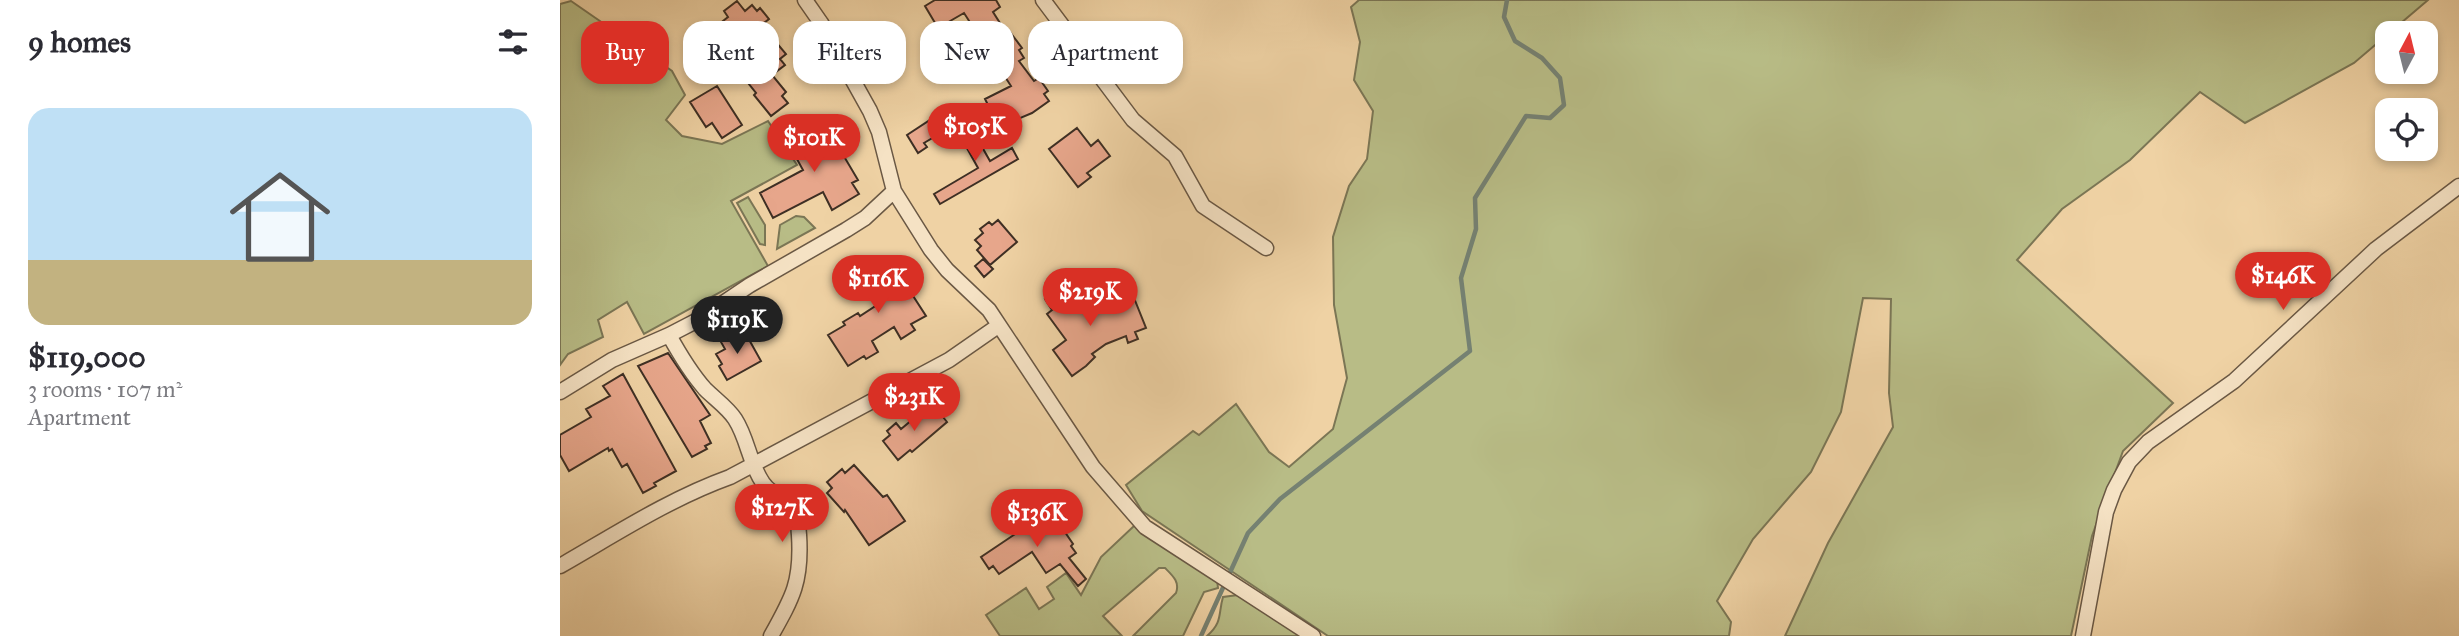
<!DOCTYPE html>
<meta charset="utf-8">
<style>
:root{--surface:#fff;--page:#f7f7f7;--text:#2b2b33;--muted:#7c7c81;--accent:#d93025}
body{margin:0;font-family:"IM FELL Great Primer",serif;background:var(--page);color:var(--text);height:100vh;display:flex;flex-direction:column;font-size:26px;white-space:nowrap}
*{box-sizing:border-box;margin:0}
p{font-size:23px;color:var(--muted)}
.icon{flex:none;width:38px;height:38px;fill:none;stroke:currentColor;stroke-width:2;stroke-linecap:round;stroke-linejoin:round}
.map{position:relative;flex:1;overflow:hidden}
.side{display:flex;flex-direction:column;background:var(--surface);width:560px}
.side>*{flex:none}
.banner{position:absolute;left:21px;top:21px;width:665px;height:63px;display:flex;gap:14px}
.needle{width:46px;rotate:7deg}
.tools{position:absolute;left:1815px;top:21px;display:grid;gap:14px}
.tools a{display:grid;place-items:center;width:63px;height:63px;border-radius:14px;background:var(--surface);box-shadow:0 4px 10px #0003;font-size:35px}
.price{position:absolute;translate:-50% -60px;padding:0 16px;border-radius:24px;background:var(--accent);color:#fff;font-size:23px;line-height:46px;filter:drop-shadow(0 2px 4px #0008)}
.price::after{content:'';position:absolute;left:50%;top:42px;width:21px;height:16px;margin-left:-10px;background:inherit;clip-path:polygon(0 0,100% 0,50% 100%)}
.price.active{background:#222;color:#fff}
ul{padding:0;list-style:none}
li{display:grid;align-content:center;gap:14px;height:371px;padding:0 28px}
li span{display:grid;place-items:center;height:217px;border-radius:21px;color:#555}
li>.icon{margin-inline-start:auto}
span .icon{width:126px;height:126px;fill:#fffc;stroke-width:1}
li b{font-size:30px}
h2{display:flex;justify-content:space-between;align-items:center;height:84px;padding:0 28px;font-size:30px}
.chip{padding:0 24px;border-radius:21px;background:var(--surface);box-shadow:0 4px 10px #0003;font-size:24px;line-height:63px}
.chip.active{background:var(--accent);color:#fff}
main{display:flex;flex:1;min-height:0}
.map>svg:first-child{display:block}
.green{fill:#b8bc86;stroke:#7b7655;stroke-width:2}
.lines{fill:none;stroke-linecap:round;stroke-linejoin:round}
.stream{stroke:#758172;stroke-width:4.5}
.building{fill:#e7a68b;stroke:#3e2f24;stroke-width:2}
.street-casing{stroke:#6a5844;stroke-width:17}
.street{stroke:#f5e2c4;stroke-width:14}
</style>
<main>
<section class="side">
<h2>9 homes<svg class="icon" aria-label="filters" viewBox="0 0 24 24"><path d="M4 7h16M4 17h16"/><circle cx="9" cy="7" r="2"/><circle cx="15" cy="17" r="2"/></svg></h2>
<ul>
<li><span style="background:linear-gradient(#bfe0f5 70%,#c2b280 0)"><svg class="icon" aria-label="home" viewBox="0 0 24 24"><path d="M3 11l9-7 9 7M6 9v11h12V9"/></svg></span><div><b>$119,000</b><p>3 rooms · 107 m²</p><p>Apartment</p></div></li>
</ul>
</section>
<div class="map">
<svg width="1899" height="636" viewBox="0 0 1899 636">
<rect width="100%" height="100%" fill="#efd2a4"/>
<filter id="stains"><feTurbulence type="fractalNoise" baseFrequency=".00286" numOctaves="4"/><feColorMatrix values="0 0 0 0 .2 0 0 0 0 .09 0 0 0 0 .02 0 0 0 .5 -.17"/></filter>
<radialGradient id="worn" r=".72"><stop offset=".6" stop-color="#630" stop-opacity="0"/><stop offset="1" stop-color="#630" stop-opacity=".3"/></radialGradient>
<path class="green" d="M799,0H1868L1794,63L1685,123L1640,92L1570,160L1502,209L1457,260L1613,403L1563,451L1532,536L1511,636H1225L1268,543L1333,427L1329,393L1331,299L1303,298L1281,412L1251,472L1193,539L1157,601L1171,622L1169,636H768L582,511L566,485L633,431L639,435L676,404L709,452L729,467L773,429L787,378L774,305L773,237L789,186L807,159L813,111L794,80L800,42L791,7Z
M11,1L112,71L125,95L106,120L122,136L162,144L208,121L237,165L171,201L208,266L84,334L67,302L38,320L43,337L8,354L0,365V4Z
M188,197L205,225V245L200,244L177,203Z
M236,216L244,217L255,228L217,249L220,225Z
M575,525L657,580L658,588L644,592L623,636H573L616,593C620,582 613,576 605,568H599L543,616L562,636H440L426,615L466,588L479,609L494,599L487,587L506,573L521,595L541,557Z
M678,595L741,636H647C663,622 658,614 663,597Z"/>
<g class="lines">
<path class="stream" d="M641,636L688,533L720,499L910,351L901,278L916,229L915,198L966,116L990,118L1004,105L1000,78L982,58L955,41L944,17L947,0"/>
</g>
<path class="building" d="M375,0H436L440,7L433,12L447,34L450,32L462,48L459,50L464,58L459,61L474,81L479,78L488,91L484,94L489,101L472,113L439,127L425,99L451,86L404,13L378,28L365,6Z
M177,1L185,11L192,5L197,11L200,8L209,19L204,23L207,27L205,29L226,54L220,59L225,65L212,75L226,92L222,96L228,103L211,116L194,95L196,93L148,33L168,17L164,11Z
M321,38L334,64L324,68L319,59L304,68L295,53Z
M157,86L182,125L162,138L152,123L146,127L130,102Z
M378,117L386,130L364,143L367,147L358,153L347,135L370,120L372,121Z
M405,117L430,161L452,148L458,159L380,204L374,194L418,168L393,123Z
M263,121L298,180L292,183L299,194L272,210L263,192L213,218L200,193L243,170L227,141Z
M517,128L531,146L538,140L550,156L527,173L531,177L518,187L489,149Z
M438,220L457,242L430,265L417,250L421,246L415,240L423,233L420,229L429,222L432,225Z
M323,258L330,271L335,268L366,316L351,324L355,330L341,339L334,327L312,341L318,352L306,359L304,356L288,366L268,335L285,325L283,322L298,313L300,316L320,303L301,270Z
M423,259L433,269L424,277L415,266Z
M504,285L527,317L574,298L586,328L575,332L578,339L568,343L566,336L546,344L532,354L535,357L526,366L512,376L493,350L506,340L487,314L492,310L485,299Z
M177,333L181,340L187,336L201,361L167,380L159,366L162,364L156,354L165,349L161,342Z
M108,353L150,415L140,421L151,443L145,446L147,449L132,457L78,366Z
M63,374L116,471L94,483L96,486L83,493L67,464L62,467L52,449L49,451L48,448L9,471L0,455V435L31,417L26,409L50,396L43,386Z
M375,407L387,422L352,452L350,450L338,460L323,441L330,435L327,431L336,423L341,429L365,409L369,413Z
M294,465L323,497L327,495L345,521L309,545L285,510L284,512L267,493L272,488L267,482L282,469L285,473Z
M488,512L494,521L496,519L513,544L511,546L516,553L509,558L526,579L518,586L500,564L486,573L472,552L439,574L433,566L429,569L421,557Z"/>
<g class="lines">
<g class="street-casing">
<path id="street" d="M245,0L261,23L310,111L319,132L334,191L371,250L387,270L429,310L533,467L585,527L753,636
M483,0L573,120L615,156L643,206L706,248
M109,335C120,355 130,372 145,389C155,399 168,408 175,419C188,439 189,463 203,483C211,496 233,502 236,508C239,516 238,527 239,535C242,581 233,597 211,636
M0,392L52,360L109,335L138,320L190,285L286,230L305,218L334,191
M0,566C56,534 109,499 170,477L389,360L438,326
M1523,636L1546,512L1554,490L1569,462L1588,442L1674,381L1816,249L1899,186"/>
</g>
<use href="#street" class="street"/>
</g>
<rect width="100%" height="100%" filter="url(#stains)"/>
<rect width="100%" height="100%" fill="url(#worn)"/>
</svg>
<div class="tools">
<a><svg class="needle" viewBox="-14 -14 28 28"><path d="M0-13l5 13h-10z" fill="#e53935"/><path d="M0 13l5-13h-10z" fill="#7c7c81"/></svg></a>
<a><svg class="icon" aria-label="locate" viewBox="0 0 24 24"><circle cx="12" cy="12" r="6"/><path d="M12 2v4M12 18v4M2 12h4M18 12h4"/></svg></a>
</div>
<b class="price" style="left:415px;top:163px">$105K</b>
<b class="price" style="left:254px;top:174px">$101K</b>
<b class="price" style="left:1723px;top:312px">$146K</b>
<b class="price" style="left:318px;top:315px">$116K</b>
<b class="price" style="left:530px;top:328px">$219K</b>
<b class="price active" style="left:177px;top:356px">$119K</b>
<b class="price" style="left:354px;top:433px">$231K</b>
<b class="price" style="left:222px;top:544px">$127K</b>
<b class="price" style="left:477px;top:549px">$136K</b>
<div class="banner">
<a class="chip active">Buy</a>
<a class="chip">Rent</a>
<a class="chip">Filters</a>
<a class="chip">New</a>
<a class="chip">Apartment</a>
</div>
</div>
</main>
